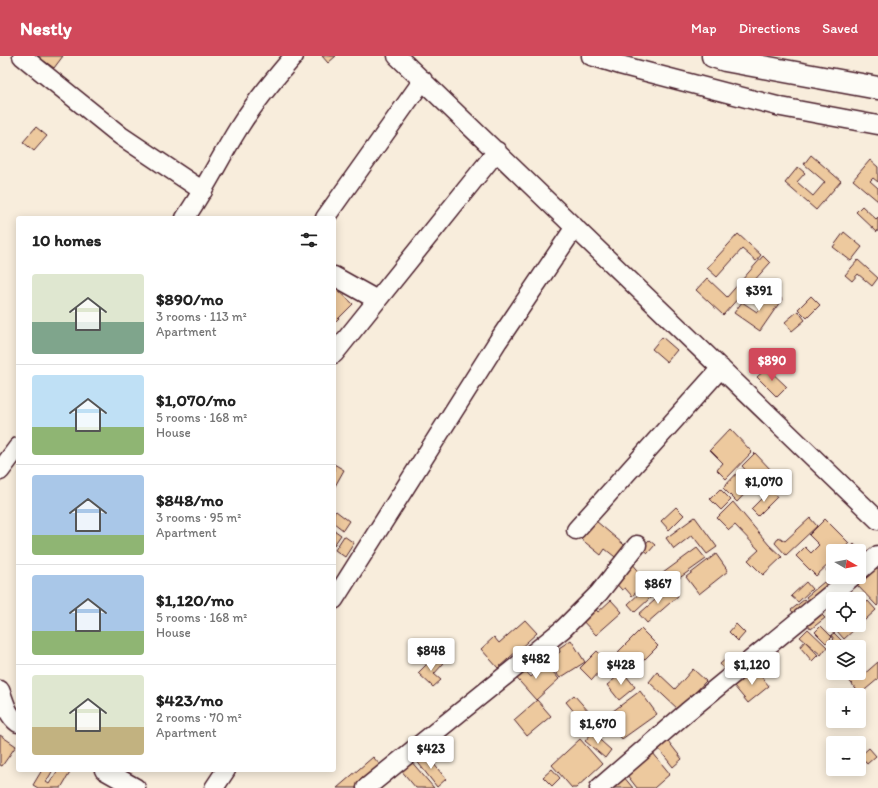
<!DOCTYPE html>
<meta charset="utf-8">
<style>
:root{--surface:#fff;--page:#f6f6f6;--text:#222;--muted:#767676;--line:#e0e0e0;--accent:#d1495b}
body{margin:0;font-family:Itim,sans-serif;background:var(--page);color:var(--text);height:100vh;display:flex;flex-direction:column;font-size:15px;white-space:nowrap}
*{box-sizing:border-box;margin:0}
p{font-size:13px;color:var(--muted)}
.icon{flex:none;width:22px;height:22px;fill:none;stroke:currentColor;stroke-width:2;stroke-linecap:round;stroke-linejoin:round}
.map{position:relative;flex:1;overflow:hidden}
.panel{position:absolute;left:16px;top:160px;width:320px;height:556px;display:flex;flex-direction:column;background:var(--surface);border-radius:4px;box-shadow:0 2px 10px #0003}
.panel>*{flex:none}
.needle{width:26px;rotate:99deg}
.controls{position:absolute;left:826px;top:488px;display:grid;gap:8px}
.controls a{display:grid;place-items:center;width:40px;height:40px;border-radius:4px;background:var(--surface);box-shadow:0 2px 10px #0003;font-size:20px}
.price{position:absolute;translate:-50% -34px;padding:0 9px;border-radius:4px;background:#fff;color:#222;font-size:13px;line-height:26px;filter:drop-shadow(0 1px 2px #0008)}
.price::after{content:'';position:absolute;left:50%;top:24px;width:12px;height:9px;margin-left:-6px;background:inherit;clip-path:polygon(0 0,100% 0,50% 100%)}
.price.on{background:var(--accent);color:#fff}
ul{padding:0;list-style:none}
li{display:flex;align-items:center;gap:12px;height:100px;padding:0 16px}
li+li{border-top:1px solid var(--line)}
li span{display:grid;place-items:center;flex:none;width:112px;height:80px;border-radius:4px;color:#555}
li>.icon{margin-inline-start:auto}
span .icon{width:48px;height:48px;fill:#fffc;stroke-width:1}
li b{font-size:17px}
h2{display:flex;justify-content:space-between;align-items:center;height:48px;padding:0 16px;font-size:17px}
header{display:flex;align-items:center;gap:24px;box-sizing:border-box;height:56px;padding:0 20px;background:var(--accent);color:#fff}
header strong{font-size:19px}
nav{display:flex;gap:22px;margin-inline-start:auto;font-size:14px}
.map>svg:first-child{display:block}
.building{fill:#edc99e;stroke:#4a1f2b}
.lines{fill:none;stroke-linecap:round;stroke-linejoin:round}
.minor-casing{stroke:#4a1f2b;stroke-width:21}
.trunk-casing{stroke:#4a1f2b;stroke-width:25}
.minor{stroke:#fdfcf7;stroke-width:18}
.trunk{stroke:#fdfcf7;stroke-width:22}
</style>
<header>
<strong>Nestly</strong>
<nav><a>Map</a><a>Directions</a><a>Saved</a></nav>
</header>
<div class="map">
<svg width="878" height="732" viewBox="0 0 878 732">
<rect width="100%" height="100%" fill="#f8eddc"/>
<filter id="ink" filterUnits="userSpaceOnUse"><feTurbulence type="fractalNoise" baseFrequency=".025" numOctaves="2"/><feDisplacementMap in="SourceGraphic" scale="8" xChannelSelector="R" yChannelSelector="G"/><feConvolveMatrix kernelMatrix="1 2 1 2 8 2 1 2 1" color-interpolation-filters="sRGB"/></filter>
<g filter="url(#ink)">
<path class="building" d="M37,0H63L54,12Z
M322,0H336L328,7Z
M36,71L47,80L34,95L23,86Z
M811,99L841,125L816,154L785,127L798,111L805,117L797,126L813,140L825,126L804,108Z
M870,104L878,111V126L873,122L870,125L878,132V145L853,124Z
M862,150L876,163L878,161V174L877,176L856,156Z
M844,176L862,191L851,205L833,191Z
M738,178L761,199L756,205L742,193L717,221L707,212Z
M763,200L770,207L723,259L696,234L707,222L727,241Z
M858,204L878,222L872,230L858,218L852,225L845,219Z
M334,230L353,248L335,266L334,265Z
M772,236L782,243L760,275L734,257L742,246L757,256Z
M811,240L820,249L807,262L798,253Z
M798,255L805,264L792,275L785,266Z
M662,281L677,294L667,306L652,293Z
M767,312L787,331L777,341L757,321Z
M730,373L752,396L726,423L717,414L723,407L710,394Z
M755,397L771,414L757,427L742,410Z
M334,408L344,414L334,432Z
M740,414L754,428L737,446L723,432Z
M720,433L731,444L721,454L710,443Z
M771,433L777,441L758,460L751,453Z
M733,446L769,489L782,501L763,519L748,504L759,494L735,469L729,474L717,462Z
M676,451L684,459L669,474L661,465Z
M336,455L349,465L343,474L334,467V457Z
M695,461L717,491L707,498L692,479L674,493L666,482Z
M810,462L817,470L786,499L775,487L779,481L785,485Z
M825,463L849,487L842,495H833V504L816,520L796,500L805,491L811,497L819,489L809,479Z
M596,465L629,493L619,504L605,493L601,499L581,483Z
M334,474L341,479L334,489Z
M344,480L354,487L345,501L335,494Z
M649,484L655,489L648,497L642,492Z
M854,488L866,501L859,509V495H847Z
M697,492L706,503L671,528L663,517Z
M716,498L728,515L699,538L686,521Z
M631,506L648,526L632,540L625,532L622,534L612,523Z
M833,507V521H847L839,530L826,514Z
M873,509L878,514V549L877,550L855,527Z
M656,522L663,530L635,556L628,548Z
M806,526L812,533L798,546L791,540Z
M824,526L832,536L814,551L806,541Z
M670,531L678,540L647,567L639,558Z
M805,543L812,552L799,563L791,554Z
M611,544L622,556L596,579L578,560L591,548L598,556Z
M868,545L876,554L844,583L836,574L842,569H859V554Z
M820,557L825,562L811,573L807,568Z
M525,564L537,577L498,612L481,593L494,581L499,587Z
M736,568L745,577L738,585L729,576Z
M821,570L832,581L826,587L815,576Z
M641,573L658,590L635,613L618,596Z
M808,573L827,591L821,599L800,581Z
M834,577L842,585L833,592L829,588L834,583L831,579Z
M571,584L585,606L560,622L548,607L553,604L552,601L560,596L559,592Z
M805,585L818,599L812,605L800,591Z
M597,595L608,606L592,624L580,612Z
M435,600L443,608L434,618L441,624L433,631L418,617Z
M727,602L732,608L725,614L720,608Z
M878,606V623L860,638L843,617L859,616L862,620Z
M546,608L559,623L536,644L512,617L520,609L531,621Z
M693,613L706,625L679,654L649,626L657,616L675,633Z
M755,613L769,630L748,647L734,630Z
M623,616L635,631L619,644L607,629Z
M640,635L657,658L622,683L605,661Z
M574,639L590,657L581,664L566,646Z
M537,644L551,660L527,680L514,664Z
M592,677L611,694L605,702L585,685Z
M0,679L16,690L2,710L0,709Z
M580,683L602,708L576,732H572L552,709Z
M668,685L682,703L673,711L658,692Z
M869,692L876,700L867,708L860,700Z
M425,697L446,723L437,731L416,704Z
M653,697L670,718L654,732H637L627,719Z
M373,701L382,711L359,732H337Z
M410,704L434,732H416L400,713Z
M552,713L560,722L552,730L543,721Z
M42,714H53L46,726L49,728L58,714L71,715L61,732H38L33,729Z
M623,720L633,732H609Z"/>
<g class="lines">
<g class="minor-casing">
<path id="minor" d="M22,0L121,80L203,135
M397,0L878,464
M591,0L620,9L781,51L878,69
M185,162C205,133 220,102 238,73C254,47 274,23 294,0
M325,162L423,24
M334,220L377,244
M334,298L497,95
M0,415L18,391
M576,474L721,312
M859,515L878,499
M334,544L498,285L575,171
M0,634C5,646 7,659 18,667
M104,714L136,732
M214,732L226,714
M366,732L563,573L599,537L637,489
M599,732L687,656L852,521"/>
</g>
<g class="trunk-casing">
<path id="trunk" d="M713,0L725,4L878,32"/>
</g>
<use href="#minor" class="minor"/>
<use href="#trunk" class="trunk"/>
</g>
</g>
</svg>
<div class="controls">
<a><svg class="needle" viewBox="-14 -14 28 28"><path d="M0-13l5 13h-10z" fill="#e53935"/><path d="M0 13l5-13h-10z" fill="#767676"/></svg></a>
<a><svg class="icon" aria-label="locate" viewBox="0 0 24 24"><circle cx="12" cy="12" r="6"/><path d="M12 2v4M12 18v4M2 12h4M18 12h4"/></svg></a>
<a><svg class="icon" aria-label="layers" viewBox="0 0 24 24"><path d="M12 4l9 5-9 5-9-5zM3 14l9 5 9-5"/></svg></a>
<a>+</a>
<a>−</a>
</div>
<b class="price" style="left:759px;top:256px">$391</b>
<b class="price on" style="left:772px;top:326px">$890</b>
<b class="price" style="left:764px;top:447px">$1,070</b>
<b class="price" style="left:658px;top:549px">$867</b>
<b class="price" style="left:431px;top:616px">$848</b>
<b class="price" style="left:536px;top:624px">$482</b>
<b class="price" style="left:621px;top:630px">$428</b>
<b class="price" style="left:752px;top:630px">$1,120</b>
<b class="price" style="left:598px;top:689px">$1,670</b>
<b class="price" style="left:431px;top:714px">$423</b>
<section class="panel">
<h2>10 homes<svg class="icon" aria-label="filters" viewBox="0 0 24 24"><path d="M4 7h16M4 17h16"/><circle cx="9" cy="7" r="2"/><circle cx="15" cy="17" r="2"/></svg></h2>
<ul>
<li><span style="background:linear-gradient(#dfe7d0 60%,#7fa58c 0)"><svg class="icon" aria-label="home" viewBox="0 0 24 24"><path d="M3 11l9-7 9 7M6 9v11h12V9"/></svg></span><div><b>$890/mo</b><p>3 rooms · 113 m²</p><p>Apartment</p></div></li>
<li><span style="background:linear-gradient(#bfe0f5 65%,#8fb573 0)"><svg class="icon" aria-label="home" viewBox="0 0 24 24"><path d="M3 11l9-7 9 7M6 9v11h12V9"/></svg></span><div><b>$1,070/mo</b><p>5 rooms · 168 m²</p><p>House</p></div></li>
<li><span style="background:linear-gradient(#a9c7e8 75%,#8fb573 0)"><svg class="icon" aria-label="home" viewBox="0 0 24 24"><path d="M3 11l9-7 9 7M6 9v11h12V9"/></svg></span><div><b>$848/mo</b><p>3 rooms · 95 m²</p><p>Apartment</p></div></li>
<li><span style="background:linear-gradient(#a9c7e8 70%,#8fb573 0)"><svg class="icon" aria-label="home" viewBox="0 0 24 24"><path d="M3 11l9-7 9 7M6 9v11h12V9"/></svg></span><div><b>$1,120/mo</b><p>5 rooms · 168 m²</p><p>House</p></div></li>
<li><span style="background:linear-gradient(#dfe7d0 65%,#c2b280 0)"><svg class="icon" aria-label="home" viewBox="0 0 24 24"><path d="M3 11l9-7 9 7M6 9v11h12V9"/></svg></span><div><b>$423/mo</b><p>2 rooms · 70 m²</p><p>Apartment</p></div></li>
</ul>
</section>
</div>
